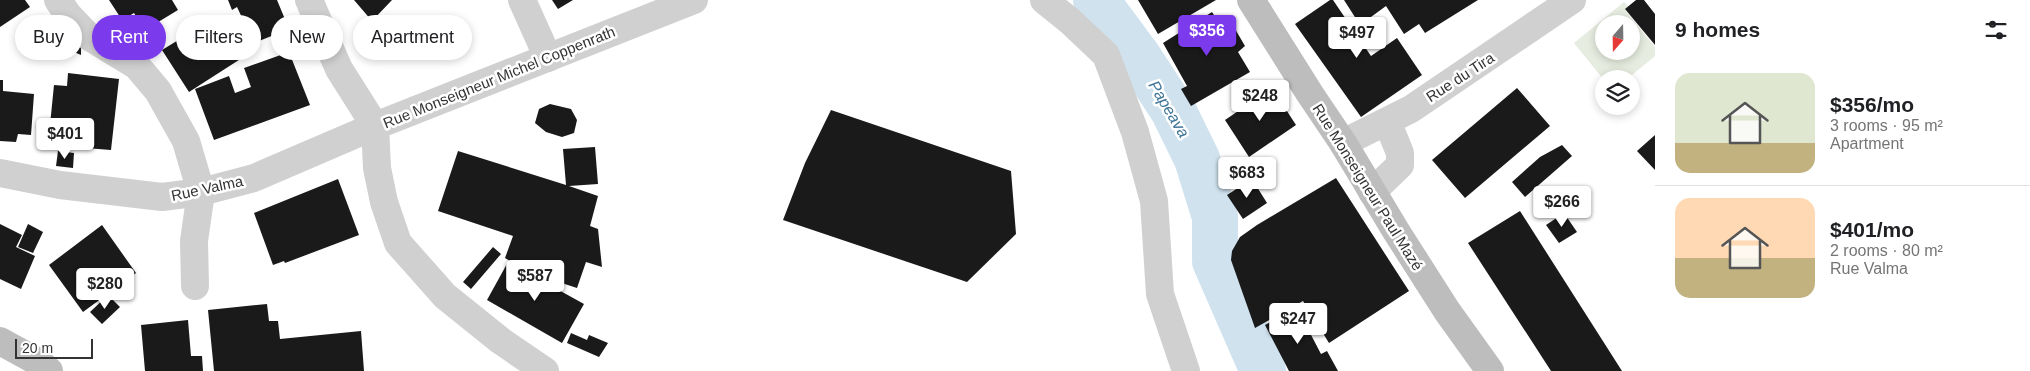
<!DOCTYPE html>
<meta charset="utf-8">
<style>
:root{--surface:#fff;--page:#f2f2f2;--text:#202124;--muted:#757577;--line:#e0e0e0;--accent:#7c3aed}
body{margin:0;font-family:Arial,sans-serif;background:var(--page);color:var(--text);height:100vh;display:flex;flex-direction:column;font-size:19px;white-space:nowrap}
*{box-sizing:border-box;margin:0}
p{font-size:16px;color:var(--muted)}
.icon{flex:none;width:28px;height:28px;fill:none;stroke:currentColor;stroke-width:2;stroke-linecap:round;stroke-linejoin:round}
.map{position:relative;flex:1;overflow:hidden}
.drawer{display:flex;flex-direction:column;background:var(--surface);width:375px}
.drawer>*{flex:none}
.banner{position:absolute;left:15px;top:15px;width:475px;height:45px;display:flex;gap:10px}
.needle{width:32px;rotate:200deg}
.buttons{position:absolute;left:1595px;top:15px;display:grid;gap:10px}
.buttons a{display:grid;place-items:center;width:45px;height:45px;border-radius:50%;background:var(--surface);box-shadow:0 2px 8px #0003;font-size:25px}
.scale{position:absolute;left:15px;bottom:12px;width:78px;box-sizing:border-box;padding-left:5px;border:2px solid #333;border-top:0;font-size:14px;line-height:18px;white-space:nowrap;color:#333;-webkit-text-stroke:4px #fff;paint-order:stroke}
.price{position:absolute;translate:-50% -42px;padding:0 11px;border-radius:5px;background:#fff;color:#222;font-size:16px;line-height:32px;filter:drop-shadow(0 1px 2px #0008)}
.price::after{content:'';position:absolute;left:50%;top:30px;width:15px;height:11px;margin-left:-8px;background:inherit;clip-path:polygon(0 0,100% 0,50% 100%)}
.price.selected{background:var(--accent);color:#fff}
ul{padding:0;list-style:none}
li{display:flex;align-items:center;gap:15px;height:125px;padding:0 20px}
li+li{border-top:1px solid var(--line)}
li span{display:grid;place-items:center;flex:none;width:140px;height:100px;border-radius:15px;color:#555}
li>.icon{margin-inline-start:auto}
span .icon{width:60px;height:60px;fill:#fffc;stroke-width:1}
li b{font-size:21px}
h2{display:flex;justify-content:space-between;align-items:center;height:60px;padding:0 20px;font-size:21px}
.pill{padding:0 18px;border-radius:22px;background:var(--surface);box-shadow:0 2px 8px #0003;font-size:18px;line-height:45px}
.pill.selected{background:var(--accent);color:#fff}
main{display:flex;flex:1;min-height:0}
.map>svg:first-child{display:block}
.green{fill:#e6ecdf;fill-rule:evenodd}
.lines{fill:none;stroke-linecap:round;stroke-linejoin:round}
.river{stroke:#cfe2ee;stroke-width:46}
.building{fill:#1a1a1a}
.minor{stroke:#d0d0d0;stroke-width:28}
.tertiary{stroke:#d0d0d0;stroke-width:28}
.secondary{stroke:#bdbdbd;stroke-width:28}
.labels{text-anchor:middle;dominant-baseline:central;stroke-width:5;stroke-linejoin:round;paint-order:stroke}
.street-label{font-size:15px;fill:#333;stroke:#fff}
.water-label{font-size:16px;font-style:italic;fill:#3f7597;stroke:#fff}
</style>
<main>
<div class="map">
<svg width="1655" height="371" viewBox="0 0 1655 371">
<rect width="100%" height="100%" fill="#fff"/>
<path class="green" d="M1624,2L1629,7L1625,10L1655,47V56L1627,79L1604,80L1574,43ZM1604,24H1631V51H1604Z"/>
<g class="lines">
<path class="river" d="M1096,0L1139,58L1173,110L1197,159L1215,217V261L1263,371"/>
</g>
<path class="building" d="M0,0H25L30,7L0,27Z
M109,0H172L178,10L145,30L134,13L122,20Z
M228,0H277L289,29L254,43L237,7L232,10Z
M354,0H392L372,21Z
M552,0H573L558,9Z
M1138,0H1216L1158,34Z
M1330,0H1333L1371,56L1397,38L1422,75L1361,117L1295,24Z
M1344,0H1478L1425,33L1419,24L1404,34L1386,6L1360,25Z
M1636,0H1644L1655,14V45L1625,9Z
M1212,12L1219,23L1228,17L1245,46L1238,52L1250,72L1191,106L1181,89L1187,86L1163,43Z
M216,17L242,58L189,92L162,50Z
M71,37L81,47V55L67,49Z
M289,52L310,105L214,140L195,89L229,76L235,93L251,87L244,68Z
M68,73L119,79L111,150L60,146L61,138L49,135L54,85L67,86Z
M0,80H3V91L34,94L31,135L18,134L16,142L0,141Z
M1272,88L1296,125L1249,157L1225,120Z
M1517,88L1550,126L1465,198L1432,160Z
M550,104L571,109L577,120L574,133L562,137L546,132L535,123L539,109Z
M831,110L1011,171L1016,234L967,282L783,220L805,163Z
M1655,135V170L1637,151Z
M1562,145L1572,156L1525,197L1512,182L1540,157Z
M595,147L598,184L569,186L598,196L590,226L598,229L602,267L586,262L577,288L531,273L505,258L513,236L438,211L458,151L566,185L563,149Z
M58,151L74,153L73,168L56,166Z
M1336,178L1409,291L1329,343L1303,301L1255,328L1231,260L1232,251L1240,237L1257,225Z
M338,179L359,235L285,263L284,261L273,265L254,213Z
M1252,179L1267,203L1243,219L1227,195Z
M1520,211L1622,371H1551L1468,243Z
M1564,213L1577,232L1559,243L1546,225Z
M0,224L22,235L16,247L35,256L21,289L0,279Z
M28,224L43,232L33,253L18,247Z
M102,225L136,273L83,312L49,265Z
M493,247L501,254L471,289L463,282Z
M508,262L584,304L562,343L487,300Z
M108,295L120,307L102,324L90,312Z
M267,304L269,321H278L280,339L361,331L364,371H214L208,310Z
M1297,308L1321,354L1327,351L1338,371H1289L1265,325Z
M188,320L191,356H202L203,371H145L141,325Z
M571,333L587,340L589,335L608,343L599,357L567,343Z"/>
<g class="lines">
<path class="minor" d="M58,0L68,15L88,36L137,66L158,91L186,141L201,192L194,241L195,286
M522,0L548,58
M1343,143L1411,109L1572,0
M0,173L60,185L162,197L201,192L254,178L375,126L339,69L309,0
M1372,192L1400,165V153L1387,121"/>
<path class="tertiary" d="M1044,0L1070,21L1106,55L1135,132L1154,201L1160,294L1186,371
M545,371L501,341L445,296L398,243L384,202L377,168L375,126L694,0"/>
<path class="secondary" d="M1251,0L1310,94L1343,143L1396,231L1447,311L1490,371
M0,341L40,363L49,371"/>
</g>
<g class="labels">
<g class="street-label">
<text transform="translate(499 77) rotate(-22)">Rue Monseigneur Michel Coppenrath</text>
<text transform="translate(1460 77) rotate(-33)">Rue du Tira</text>
<text transform="translate(1368 187) rotate(58)">Rue Monseigneur Paul Mazé</text>
<text transform="translate(207 188) rotate(-12)">Rue Valma</text>
</g>
<g class="water-label">
<text transform="translate(1169 109) rotate(59)">Papeava</text>
</g>
</g>
</svg>
<div class="buttons">
<a><svg class="needle" viewBox="-14 -14 28 28"><path d="M0-13l5 13h-10z" fill="#e53935"/><path d="M0 13l5-13h-10z" fill="#757577"/></svg></a>
<a><svg class="icon" aria-label="layers" viewBox="0 0 24 24"><path d="M12 4l9 5-9 5-9-5zM3 14l9 5 9-5"/></svg></a>
</div>
<div class="scale">20 m</div>
<b class="price selected" style="left:1207px;top:57px">$356</b>
<b class="price" style="left:1357px;top:59px">$497</b>
<b class="price" style="left:1260px;top:122px">$248</b>
<b class="price" style="left:65px;top:160px">$401</b>
<b class="price" style="left:1247px;top:199px">$683</b>
<b class="price" style="left:1562px;top:228px">$266</b>
<b class="price" style="left:535px;top:302px">$587</b>
<b class="price" style="left:105px;top:310px">$280</b>
<b class="price" style="left:1298px;top:345px">$247</b>
<div class="banner">
<a class="pill">Buy</a>
<a class="pill selected">Rent</a>
<a class="pill">Filters</a>
<a class="pill">New</a>
<a class="pill">Apartment</a>
</div>
</div>
<section class="drawer">
<h2>9 homes<svg class="icon" aria-label="filters" viewBox="0 0 24 24"><path d="M4 7h16M4 17h16"/><circle cx="9" cy="7" r="2"/><circle cx="15" cy="17" r="2"/></svg></h2>
<ul>
<li><span style="background:linear-gradient(#dfe7d0 70%,#c2b280 0)"><svg class="icon" aria-label="home" viewBox="0 0 24 24"><path d="M3 11l9-7 9 7M6 9v11h12V9"/></svg></span><div><b>$356/mo</b><p>3 rooms · 95 m²</p><p>Apartment</p></div></li>
<li><span style="background:linear-gradient(#ffd9b3 60%,#c2b280 0)"><svg class="icon" aria-label="home" viewBox="0 0 24 24"><path d="M3 11l9-7 9 7M6 9v11h12V9"/></svg></span><div><b>$401/mo</b><p>2 rooms · 80 m²</p><p>Rue Valma</p></div></li>
</ul>
</section>
</main>
